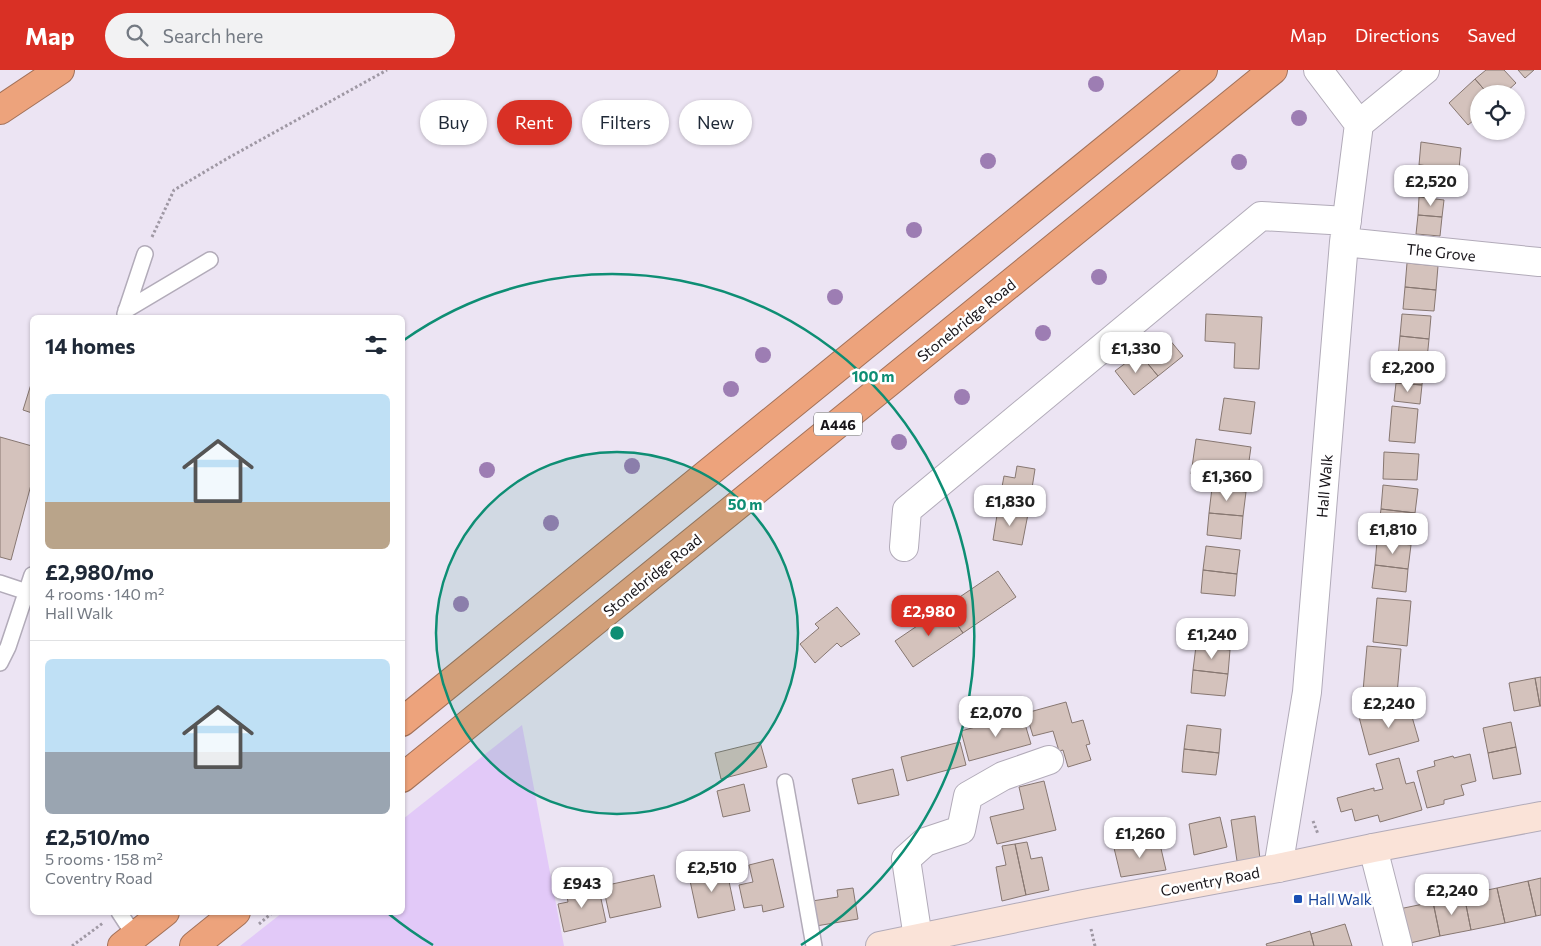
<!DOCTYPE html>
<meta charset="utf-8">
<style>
:root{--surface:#fff;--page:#f2f2f3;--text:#1f2937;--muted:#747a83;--line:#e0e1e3;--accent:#d93025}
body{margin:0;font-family:Commissioner,sans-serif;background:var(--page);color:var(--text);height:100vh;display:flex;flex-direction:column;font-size:19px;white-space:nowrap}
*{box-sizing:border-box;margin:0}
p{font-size:16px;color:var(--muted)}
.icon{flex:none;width:28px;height:28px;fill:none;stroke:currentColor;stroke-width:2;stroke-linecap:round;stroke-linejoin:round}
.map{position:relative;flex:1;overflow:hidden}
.panel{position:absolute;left:30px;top:245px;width:375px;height:600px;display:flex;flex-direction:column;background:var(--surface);border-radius:8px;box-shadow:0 1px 4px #0004}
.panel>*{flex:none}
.top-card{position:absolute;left:420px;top:30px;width:475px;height:45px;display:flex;gap:10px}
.controls{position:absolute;left:1470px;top:15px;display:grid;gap:10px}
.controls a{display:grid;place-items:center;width:55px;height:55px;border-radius:50%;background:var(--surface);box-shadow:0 1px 4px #0004;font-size:25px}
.price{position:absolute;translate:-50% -42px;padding:0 11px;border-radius:10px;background:#fff;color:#222;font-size:16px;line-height:32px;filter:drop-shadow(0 1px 2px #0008)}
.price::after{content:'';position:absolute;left:50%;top:30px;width:15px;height:11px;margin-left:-8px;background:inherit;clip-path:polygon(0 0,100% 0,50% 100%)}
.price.selected{background:var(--accent);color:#fff}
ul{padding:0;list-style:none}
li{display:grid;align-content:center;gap:10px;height:265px;padding:0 15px}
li+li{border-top:1px solid var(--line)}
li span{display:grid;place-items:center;height:155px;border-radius:8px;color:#555}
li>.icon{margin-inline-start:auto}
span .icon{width:90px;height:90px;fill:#fffc;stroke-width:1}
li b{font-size:21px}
h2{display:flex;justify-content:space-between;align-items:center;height:60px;padding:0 15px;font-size:21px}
.pill{padding:0 18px;border-radius:22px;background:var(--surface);box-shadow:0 1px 4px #0004;font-size:18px;line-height:45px}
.pill.selected{background:var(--accent);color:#fff}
header{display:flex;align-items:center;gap:30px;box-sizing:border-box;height:70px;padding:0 25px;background:var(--accent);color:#fff}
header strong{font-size:24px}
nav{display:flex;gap:28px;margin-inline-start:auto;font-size:18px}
.search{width:350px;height:45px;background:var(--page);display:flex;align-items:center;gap:12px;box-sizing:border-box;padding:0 18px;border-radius:28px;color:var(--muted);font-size:19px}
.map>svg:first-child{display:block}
.green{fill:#e2c9f8}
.building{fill:#d4c2bc;stroke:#877771}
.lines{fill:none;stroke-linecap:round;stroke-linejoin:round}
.lane-casing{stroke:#b2abb9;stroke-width:18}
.street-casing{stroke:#b2abb9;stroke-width:30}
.secondary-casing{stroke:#b2abb9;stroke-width:30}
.highway-casing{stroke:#a27159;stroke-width:30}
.path{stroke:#9f98a4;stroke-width:3;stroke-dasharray:2.5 2.5;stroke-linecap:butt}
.lane{stroke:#fff;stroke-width:15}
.street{stroke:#fff;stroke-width:28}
.secondary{stroke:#fae3d8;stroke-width:28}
.highway{stroke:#eda37c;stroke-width:28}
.tree{fill:#9d7db3}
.ring{fill:none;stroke:#0e8e74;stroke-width:2.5}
.transit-dot{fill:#1a4fb4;stroke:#fff;stroke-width:2}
.labels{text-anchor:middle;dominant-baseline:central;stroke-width:5;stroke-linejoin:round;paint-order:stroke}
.shield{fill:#fff;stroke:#5d5a5e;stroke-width:1}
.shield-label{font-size:14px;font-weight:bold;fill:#171419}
.street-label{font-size:15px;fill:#171419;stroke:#fff}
.transit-label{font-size:15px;fill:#164399;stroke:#fff;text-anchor:start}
.centre{fill:#0e8e74;stroke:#fff;stroke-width:2.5}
.ring-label{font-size:15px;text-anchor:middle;font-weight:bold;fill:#0e8e74;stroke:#fff;stroke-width:5;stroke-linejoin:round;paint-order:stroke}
</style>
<header>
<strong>Map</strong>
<div class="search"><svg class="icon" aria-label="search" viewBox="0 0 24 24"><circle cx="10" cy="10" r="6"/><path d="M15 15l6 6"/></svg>Search here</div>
<nav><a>Map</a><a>Directions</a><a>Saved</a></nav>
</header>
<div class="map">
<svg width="1541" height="876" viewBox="0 0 1541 876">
<rect width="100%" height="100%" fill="#ece4f3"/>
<path class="green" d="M522,655L564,876H240L282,843L402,842L403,749Z"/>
<path class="building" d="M1486,0H1504L1516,13L1504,24H1488L1475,9Z
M1518,0H1534L1525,8Z
M1475,9L1488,24H1479V46L1468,55L1449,33Z
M1421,72L1461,78L1459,99L1419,95Z
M1419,95L1449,98L1447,119L1417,116Z
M1419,127L1444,130L1442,147L1418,145Z
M1418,145L1442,147L1440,166L1416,164Z
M1407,193L1438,196L1436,220L1405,217Z
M1405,217L1436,220L1434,241L1403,239Z
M1206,244L1262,247L1259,299L1234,298L1235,273L1205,271Z
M1402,244L1431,246L1429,269L1400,266Z
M1164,263L1183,286L1158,306L1139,283Z
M1400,266L1429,269L1427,289L1398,287Z
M1139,283L1158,306L1134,325L1115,301Z
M1398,293L1424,295L1422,315L1396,313Z
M32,311V343L23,340Z
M1396,313L1422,315L1420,334L1394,331Z
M1224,328L1255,332L1251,364L1219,360Z
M1392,336L1418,339L1415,373L1389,371Z
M0,367L32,376V411L11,490L0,487Z
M1196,369L1251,377L1246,412L1191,404Z
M1384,382L1419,384L1417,410L1383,409Z
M1017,396L1035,399L1028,444L998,439L1004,406L1015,408Z
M1383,415L1418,419L1415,443L1381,439Z
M1212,418L1246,422L1243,446L1209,443Z
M998,439L1028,444L1022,475L993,470Z
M1381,439L1415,443L1413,465L1378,462Z
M1209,443L1243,446L1241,469L1207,465Z
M1377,471L1411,475L1408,499L1375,495Z
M1206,476L1240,480L1237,504L1203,500Z
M1375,495L1408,499L1406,522L1372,518Z
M1203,500L1237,504L1235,526L1201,523Z
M998,501L1016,527L963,563L945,537Z
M1377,528L1411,531L1407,576L1373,572Z
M837,537L860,564L841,577L837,573L815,593L800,574L819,558L815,554Z
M945,537L963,563L913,597L895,571Z
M1196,576L1230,580L1228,604L1193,600Z
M1367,576L1401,579L1397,624L1363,621Z
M1193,600L1228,604L1225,626L1191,623Z
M1541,607V636H1540L1535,608Z
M1535,608L1540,636L1514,641L1509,613Z
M1066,632L1072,653L1083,650L1090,674L1086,675L1091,690L1068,697L1063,680L1059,681L1053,661L1033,666L1026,643Z
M1408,633L1419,671L1369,685L1359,647Z
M1022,644L1031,674L969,691L961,661Z
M1511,652L1516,677L1488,683L1483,658Z
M1187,655L1221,659L1219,683L1184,679Z
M760,672L767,697L721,709L715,683Z
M960,672L966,695L907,711L901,687Z
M1516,677L1521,704L1493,709L1488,683Z
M1184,679L1219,683L1216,705L1182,702Z
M1470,684L1476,711L1461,715L1464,725L1444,730V734L1427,738L1417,701L1435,696L1434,691L1453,686L1454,688Z
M1399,688L1406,714L1414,712L1422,740L1380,752L1378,745L1355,751L1352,739L1341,742L1337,728L1374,718V721L1383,719L1376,694Z
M893,699L899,725L858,734L852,709Z
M1044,711L1056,760L997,774L990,747L1024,739L1019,717Z
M744,714L750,741L723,747L717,721Z
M1255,746L1260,789L1237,791L1231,750Z
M1220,747L1227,777L1194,785L1189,754Z
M1159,770L1166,800L1121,807L1114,778Z
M1027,772L1031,789L1042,787L1049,820L1026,825L1015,774Z
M1015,774L1026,825L1002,831L996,797L1006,795L1002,776Z
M773,789L784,837L763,842L762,835L744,838L739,815L753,812L749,795Z
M726,797L735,840L698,848L689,806Z
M654,805L661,837L610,848L603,816Z
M1541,808V845L1536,846L1528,811Z
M1528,811L1536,846L1505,853L1497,818Z
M598,815L606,852L564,862L558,834L568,832L566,822Z
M853,818L858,849L816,856L812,831L838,827L837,820Z
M1497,818L1505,853L1471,860L1464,825Z
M1464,825L1471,860L1440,866L1433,832Z
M1433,832L1440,866L1406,874L1399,839Z
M1345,854L1352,876H1314L1311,864Z
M1310,861L1314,876H1267L1266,874Z"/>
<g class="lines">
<g class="lane-casing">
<path id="lane" d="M126,240L210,190
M125,244L145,184
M0,513L27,522
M0,593L8,577L32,505
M785,712L814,876
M119,842L138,871"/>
</g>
<g class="street-casing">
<path id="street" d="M1359,54L1425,0
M1344,172L1539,192
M904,477L907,440L1261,146L1347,151
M1373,778L1398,876
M1278,798L1307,622L1344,172L1359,54L1318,0
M918,868L906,789L925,772L961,760L968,726L1003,706L1049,690"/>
</g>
<g class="secondary-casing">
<path id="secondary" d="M880,876L1084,834L1278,798L1373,778L1541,746"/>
</g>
<g class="highway-casing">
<path id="highway" d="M0,40L60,0
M402,652L1203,0
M402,708L1273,0
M122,876L165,842
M194,876L236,842"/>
</g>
<path class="path" d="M152,167L174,120L228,88L387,0
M1313,751L1318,764
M259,854L273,842
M1091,859L1095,876
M72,876L103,853"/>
<use href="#lane" class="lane"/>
<use href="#street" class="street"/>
<use href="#secondary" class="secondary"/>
<use href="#highway" class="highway"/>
</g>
<g class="tree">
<circle cx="1096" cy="14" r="8"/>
<circle cx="1299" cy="48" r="8"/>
<circle cx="988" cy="91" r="8"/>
<circle cx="1239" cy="92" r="8"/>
<circle cx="914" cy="160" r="8"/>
<circle cx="1099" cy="207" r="8"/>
<circle cx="835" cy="227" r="8"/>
<circle cx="1043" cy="263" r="8"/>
<circle cx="763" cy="285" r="8"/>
<circle cx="731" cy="319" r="8"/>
<circle cx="962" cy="327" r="8"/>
<circle cx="899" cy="372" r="8"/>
<circle cx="632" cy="396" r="8"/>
<circle cx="487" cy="400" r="8"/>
<circle cx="551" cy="453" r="8"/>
<circle cx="461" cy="534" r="8"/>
</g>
<circle cx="617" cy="563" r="181" fill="#0e8e74" fill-opacity=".12"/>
<g class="ring">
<circle cx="617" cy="563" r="181"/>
<path d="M433 875A362 362 0 0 1 389 844M404 270A362 362 0 1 1 801 875"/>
</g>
<rect class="transit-dot" x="1293" y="824" width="10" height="10" rx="2.5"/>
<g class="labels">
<rect class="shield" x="814" y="342.5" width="48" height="23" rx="4"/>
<g class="shield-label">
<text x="838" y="354">A446</text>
</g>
<g class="street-label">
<text transform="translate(1441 182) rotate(6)">The Grove</text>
<text transform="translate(966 250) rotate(-39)">Stonebridge Road</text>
<text transform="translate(1324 416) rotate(-85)">Hall Walk</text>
<text transform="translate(652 505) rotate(-39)">Stonebridge Road</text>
<text transform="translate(1210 811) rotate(-11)">Coventry Road</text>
</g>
<g class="transit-label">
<text x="1308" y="829">Hall Walk</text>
</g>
</g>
<circle cx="617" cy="563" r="8" class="centre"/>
<g class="ring-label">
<text x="873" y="312">100 m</text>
<text x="745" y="440">50 m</text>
</g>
</svg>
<div class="controls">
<a><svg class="icon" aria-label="locate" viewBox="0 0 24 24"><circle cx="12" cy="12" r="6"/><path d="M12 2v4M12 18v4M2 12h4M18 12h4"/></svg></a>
</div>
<b class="price" style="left:1431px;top:137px">£2,520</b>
<b class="price" style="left:1136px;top:304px">£1,330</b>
<b class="price" style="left:1408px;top:323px">£2,200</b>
<b class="price" style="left:1227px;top:432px">£1,360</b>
<b class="price" style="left:1010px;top:457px">£1,830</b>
<b class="price" style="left:1393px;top:485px">£1,810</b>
<b class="price selected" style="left:929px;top:567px">£2,980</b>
<b class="price" style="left:1212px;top:590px">£1,240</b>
<b class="price" style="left:1389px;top:659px">£2,240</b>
<b class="price" style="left:996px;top:668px">£2,070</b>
<b class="price" style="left:1140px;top:789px">£1,260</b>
<b class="price" style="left:712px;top:823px">£2,510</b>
<b class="price" style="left:582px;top:839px">£943</b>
<b class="price" style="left:1452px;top:846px">£2,240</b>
<div class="top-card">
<a class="pill">Buy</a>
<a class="pill selected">Rent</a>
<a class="pill">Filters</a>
<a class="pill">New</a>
</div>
<section class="panel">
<h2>14 homes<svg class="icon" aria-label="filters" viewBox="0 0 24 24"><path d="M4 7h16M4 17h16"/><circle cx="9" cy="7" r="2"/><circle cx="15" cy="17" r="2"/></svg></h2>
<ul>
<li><span style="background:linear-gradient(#bfe0f5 70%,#b9a48a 0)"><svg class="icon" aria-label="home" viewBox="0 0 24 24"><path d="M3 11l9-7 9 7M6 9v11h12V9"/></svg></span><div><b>£2,980/mo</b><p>4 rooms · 140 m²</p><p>Hall Walk</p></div></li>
<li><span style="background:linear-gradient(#bfe0f5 60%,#9aa5b1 0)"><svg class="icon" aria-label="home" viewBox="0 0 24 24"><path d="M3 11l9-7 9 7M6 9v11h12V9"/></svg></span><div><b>£2,510/mo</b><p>5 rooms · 158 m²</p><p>Coventry Road</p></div></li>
</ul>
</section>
</div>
